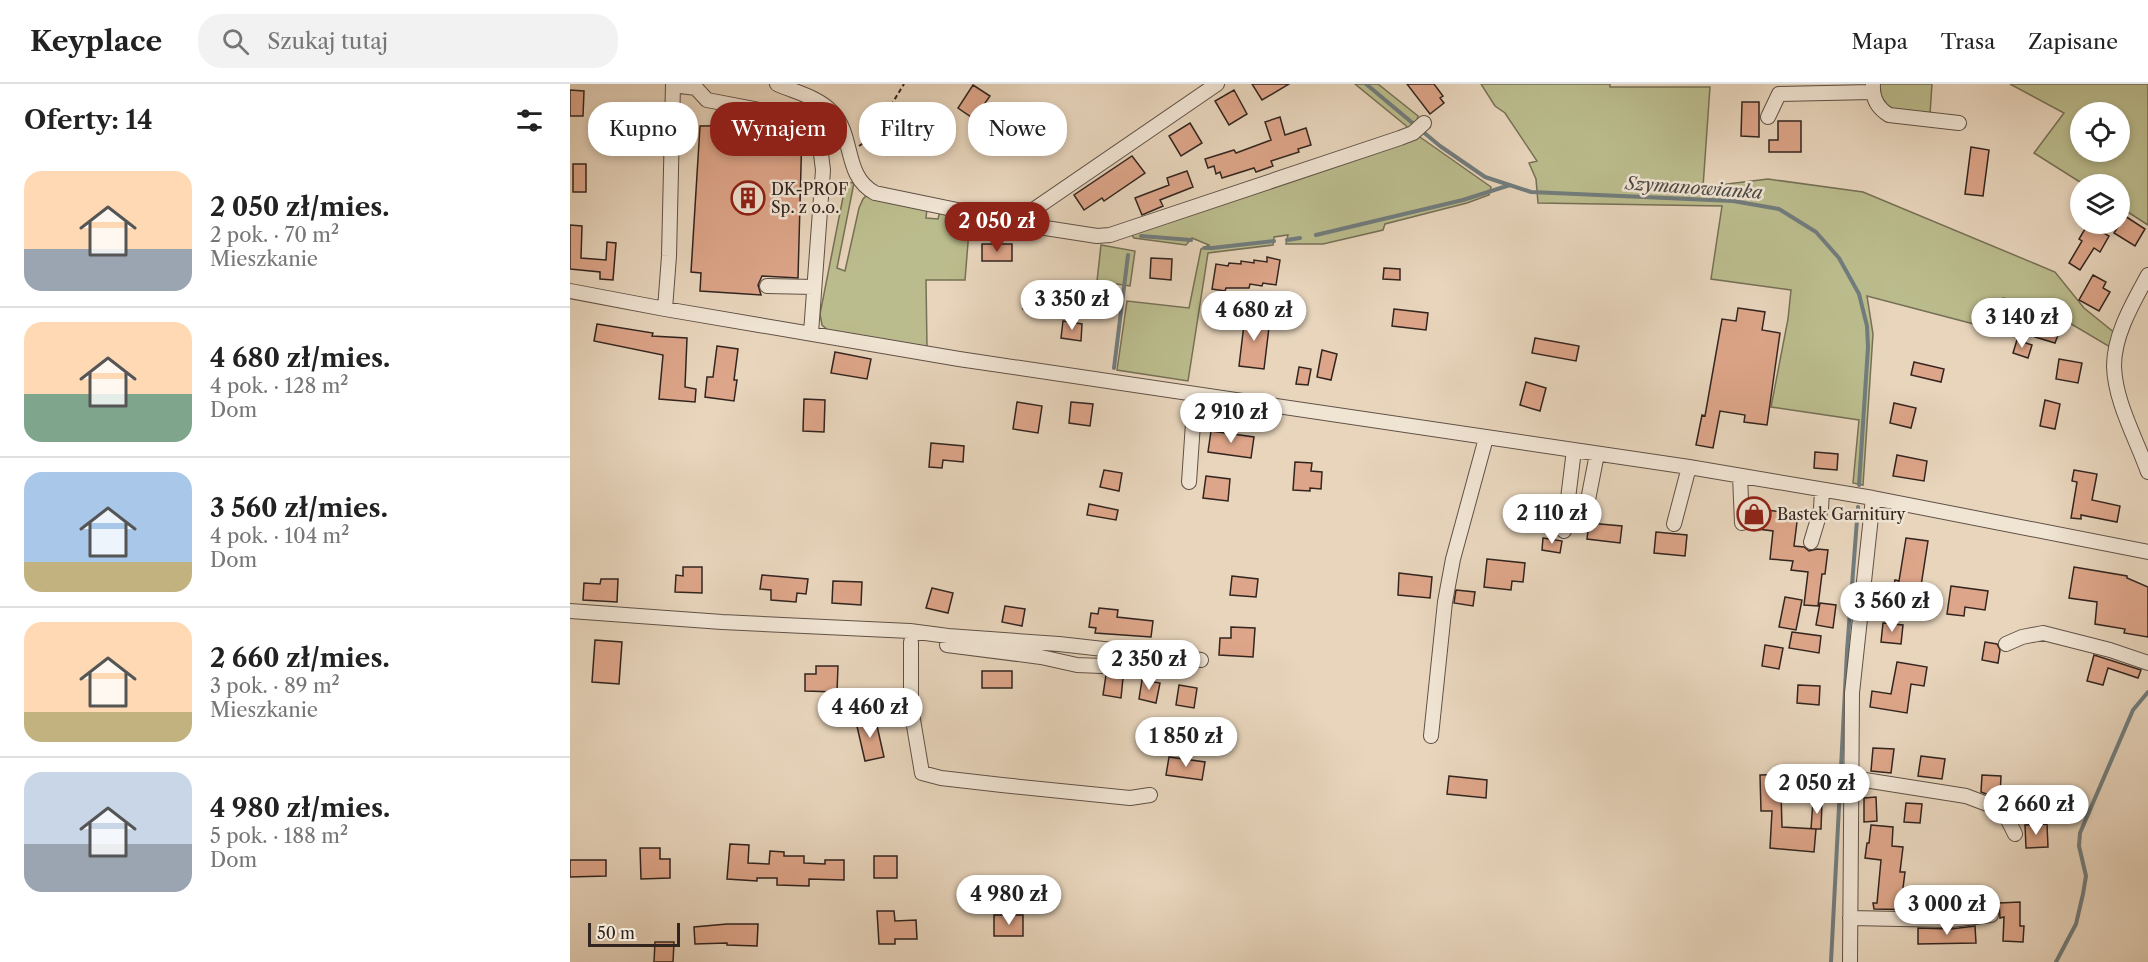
<!DOCTYPE html>
<html lang="pl">
<meta charset="utf-8">
<style>
:root{--surface:#fff;--page:#f2f2f2;--text:#222;--muted:#767676;--line:#e0e0e0;--accent:#8f2418}
body{margin:0;font-family:"Libre Caslon Text",serif;background:var(--page);color:var(--text);height:100vh;display:flex;flex-direction:column;font-size:22px;white-space:nowrap}
*{box-sizing:border-box;margin:0}
p{font-size:20px;color:var(--muted)}
.icon{flex:none;width:33px;height:33px;fill:none;stroke:currentColor;stroke-width:2;stroke-linecap:round;stroke-linejoin:round}
.map{position:relative;flex:1;overflow:hidden}
.sheet{display:flex;flex-direction:column;background:var(--surface);width:570px}
.sheet>*{flex:none}
.hud{position:absolute;left:18px;top:18px;width:570px;height:54px;display:flex;gap:12px}
.fabs{position:absolute;left:1500px;top:18px;display:grid;gap:12px}
.fabs a{display:grid;place-items:center;width:60px;height:60px;border-radius:50%;background:var(--surface);box-shadow:0 3px 9px #0003;font-size:30px}
.scale{position:absolute;left:18px;bottom:15px;width:92px;box-sizing:border-box;padding-left:6px;border:3px solid #32251f;border-top:0;font-size:16px;line-height:21px;white-space:nowrap;color:#32251f;-webkit-text-stroke:4px #f0e4d3;paint-order:stroke}
.price{position:absolute;translate:-50% -51px;padding:0 14px;border-radius:21px;background:#fff;color:#222;font-size:20px;line-height:39px;filter:drop-shadow(0 2px 3px #0008)}
.price::after{content:'';position:absolute;left:50%;top:36px;width:18px;height:14px;margin-left:-9px;background:inherit;clip-path:polygon(0 0,100% 0,50% 100%)}
.price.on{background:var(--accent);color:#fff}
ul{padding:0;list-style:none}
li{display:flex;align-items:center;gap:18px;height:150px;padding:0 24px}
li+li{border-top:2px solid var(--line)}
li span{display:grid;place-items:center;flex:none;width:168px;height:120px;border-radius:18px;color:#555}
li>.icon{margin-inline-start:auto}
span .icon{width:72px;height:72px;fill:#fffc;stroke-width:1}
li b{font-size:26px}
h2{display:flex;justify-content:space-between;align-items:center;height:72px;padding:0 24px;font-size:26px}
.tag{padding:0 21px;border-radius:24px;background:var(--surface);box-shadow:0 3px 9px #0003;font-size:21px;line-height:54px}
.tag.on{background:var(--accent);color:#fff}
header{display:flex;align-items:center;gap:36px;box-sizing:border-box;height:84px;padding:0 30px;background:var(--surface);border-bottom:2px solid var(--line)}
header strong{font-size:28px}
nav{display:flex;gap:33px;margin-inline-start:auto;font-size:21px}
.search{width:420px;height:54px;background:var(--page);display:flex;align-items:center;gap:15px;box-sizing:border-box;padding:0 21px;border-radius:24px;color:var(--muted);font-size:22px}
main{display:flex;flex:1;min-height:0}
.map>svg:first-child{display:block}
.green{fill:#bbbc8d;stroke:#767056;stroke-width:1.5;fill-rule:evenodd}
.lines{fill:none;stroke-linecap:round;stroke-linejoin:round}
.stream{stroke:#717c7d;stroke-width:4}
.building{fill:#dda589;stroke:#32251f;stroke-width:1.5}
.minor-casing{stroke:#605146;stroke-width:16}
.path{stroke:#32251f;stroke-width:2;stroke-dasharray:4.5 3;stroke-linecap:butt}
.minor{stroke:#f0e4d3;stroke-width:14}
.labels{text-anchor:middle;dominant-baseline:central;stroke-width:5;stroke-linejoin:round;paint-order:stroke}
.poi-label{font-size:16px;fill:#32251f;stroke:#f0e4d3;text-anchor:start}
.water-label{font-size:18px;font-style:italic;fill:#4c4946;stroke:#f0e4d3}
</style>
<header>
<strong>Keyplace</strong>
<div class="search"><svg class="icon" aria-label="search" viewBox="0 0 24 24"><circle cx="10" cy="10" r="6"/><path d="M15 15l6 6"/></svg>Szukaj tutaj</div>
<nav><a>Mapa</a><a>Trasa</a><a>Zapisane</a></nav>
</header>
<main>
<section class="sheet">
<h2>Oferty: 14<svg class="icon" aria-label="filters" viewBox="0 0 24 24"><path d="M4 7h16M4 17h16"/><circle cx="9" cy="7" r="2"/><circle cx="15" cy="17" r="2"/></svg></h2>
<ul>
<li><span style="background:linear-gradient(#ffd9b3 65%,#9aa5b1 0)"><svg class="icon" aria-label="home" viewBox="0 0 24 24"><path d="M3 11l9-7 9 7M6 9v11h12V9"/></svg></span><div><b>2 050 zł/mies.</b><p>2 pok. · 70 m²</p><p>Mieszkanie</p></div></li>
<li><span style="background:linear-gradient(#ffd9b3 60%,#7fa58c 0)"><svg class="icon" aria-label="home" viewBox="0 0 24 24"><path d="M3 11l9-7 9 7M6 9v11h12V9"/></svg></span><div><b>4 680 zł/mies.</b><p>4 pok. · 128 m²</p><p>Dom</p></div></li>
<li><span style="background:linear-gradient(#a9c7e8 75%,#c2b280 0)"><svg class="icon" aria-label="home" viewBox="0 0 24 24"><path d="M3 11l9-7 9 7M6 9v11h12V9"/></svg></span><div><b>3 560 zł/mies.</b><p>4 pok. · 104 m²</p><p>Dom</p></div></li>
<li><span style="background:linear-gradient(#ffd9b3 75%,#c2b280 0)"><svg class="icon" aria-label="home" viewBox="0 0 24 24"><path d="M3 11l9-7 9 7M6 9v11h12V9"/></svg></span><div><b>2 660 zł/mies.</b><p>3 pok. · 89 m²</p><p>Mieszkanie</p></div></li>
<li><span style="background:linear-gradient(#c9d6e8 60%,#9aa5b1 0)"><svg class="icon" aria-label="home" viewBox="0 0 24 24"><path d="M3 11l9-7 9 7M6 9v11h12V9"/></svg></span><div><b>4 980 zł/mies.</b><p>5 pok. · 188 m²</p><p>Dom</p></div></li>
</ul>
</section>
<div class="map">
<svg width="1578" height="878" viewBox="0 0 1578 878">
<rect width="100%" height="100%" fill="#e8d5bc"/>
<filter id="stains"><feTurbulence type="fractalNoise" baseFrequency=".00333" numOctaves="4"/><feColorMatrix values="0 0 0 0 .2 0 0 0 0 .09 0 0 0 0 .02 0 0 0 .5 -.17"/></filter>
<radialGradient id="worn" r=".72"><stop offset=".6" stop-color="#630" stop-opacity="0"/><stop offset="1" stop-color="#630" stop-opacity=".3"/></radialGradient>
<path class="green" d="M785,0H808L848,32L847,37L840,45Z
M911,0H1040V3H1140L1133,103L1198,95L1293,108L1485,188L1514,224L1546,250L1540,263L1476,225L1433,214L1423,245L1297,212L1303,250L1293,401L1283,399L1289,336L1201,323L1218,235L1221,206L1141,195L1152,122L968,119L966,95L959,79L967,77L935,29L925,22Z
M1306,0H1362L1360,30L1322,28L1310,20Z
M1440,0H1578V141L1550,123V100H1513L1464,69L1494,29ZM1510,28H1550V68H1510Z
M847,51L921,103L919,111L897,119L815,140L813,146L753,160H716L718,151L704,153L703,161L638,169L618,297L547,286L557,217L619,224L631,165L639,161L622,154L616,161L564,154L561,150Z
M276,98L284,99L267,184L275,187L289,124L293,115L298,110L357,124L356,134L368,135L370,127L400,134L395,196H356L357,263L260,248L252,241L250,230Z
M531,161L565,167L560,202L527,197Z"/>
<g class="lines">
<path class="stream" d="M796,0L870,62L915,93L961,108L1163,117L1209,125L1246,148L1269,174L1289,210L1297,242L1298,263L1289,401
M746,151L893,116L940,101
M571,152L621,156
M717,156L730,154
M634,164H642L704,157
M544,284L558,171
M1261,878L1277,567L1288,423
M1486,878L1506,840L1513,810L1516,792L1509,762L1510,749L1563,626L1578,608"/>
</g>
<path class="building" d="M682,0H719L692,16Z
M837,0H864L873,12L870,14L874,19L860,30Z
M403,1L420,12L404,35L388,24Z
M0,6L14,7L13,32H0Z
M664,6L677,30L659,41L645,17Z
M1172,18H1189V53L1171,52Z
M710,33L715,51L736,44L741,61L728,65L729,68L701,77L703,82L686,88L684,84L652,94L650,88L646,90L644,82L638,84L635,75L664,66L666,69L701,56L695,38Z
M1208,37H1231V68H1199V56H1208Z
M620,39L632,59L611,72L599,52Z
M218,41L232,46L228,194L192,192L188,201L191,211L130,207L131,189L121,188L130,42Z
M1401,63L1419,66L1413,112L1395,110Z
M562,72L575,89L534,117L532,114L514,126L504,111Z
M3,80H16V108H3Z
M617,87L623,103L590,116L593,122L572,131L565,114L599,101L597,94Z
M1555,132L1575,145L1565,162L1544,149Z
M1518,140L1539,152L1530,168L1524,164L1510,186L1499,179L1512,157L1509,155Z
M0,141L12,142L11,174L36,176L37,158L46,159L43,196L30,195V188L0,185Z
M412,160H442V177H412Z
M697,173L710,176L706,201L693,199L692,202L680,200L679,204H656L655,207L642,205L646,180L658,182L659,179L671,180V177L684,179V176L697,178Z
M581,174L602,175L601,196L580,194Z
M814,184L830,185V196L813,195Z
M1523,191L1536,198L1533,204L1540,208L1529,227L1509,216Z
M453,211L478,212L477,226L453,225Z
M1168,224L1195,228L1192,246L1210,249L1197,341L1174,338L1175,331L1150,327L1143,364L1126,361L1132,331L1135,332L1152,235L1166,237Z
M824,225L858,229L856,246L822,242Z
M675,232L700,235L694,285L669,282Z
M493,237L512,240L511,257L491,254Z
M1471,237L1491,243L1485,259L1465,253Z
M27,240L83,249L82,252L117,254L115,303L126,305L125,318L89,315L93,271L24,257Z
M965,254L1009,262L1006,277L962,269Z
M1447,256L1462,261L1458,274L1443,269Z
M147,262L168,265L164,296H167L164,317L135,313L137,293H143Z
M752,266L767,270L761,296L747,293Z
M265,268L301,275L297,295L261,289Z
M1489,275L1512,279L1508,299L1486,295Z
M1344,278L1374,285L1371,298L1341,291Z
M729,283L741,285L738,301L726,300Z
M956,298L976,304L970,327L950,321Z
M234,315L255,316L254,348L233,347Z
M1475,316L1490,320L1485,345L1470,342Z
M447,318L472,322L468,349L443,345Z
M501,318L523,320L520,342L499,339Z
M1324,319L1346,324L1341,344L1320,339Z
M641,347L684,353L681,374L638,368Z
M361,359L394,362L393,378L373,376L372,384L359,383Z
M1245,368L1268,370L1267,386L1244,384Z
M1327,371L1357,377L1354,397L1323,392Z
M725,378L742,379L741,387L752,388L751,405L740,404V407L723,406Z
M534,386L552,389L549,407L530,403Z
M1504,386L1527,390L1522,416L1550,422L1547,438L1511,431V435L1501,434L1507,398L1502,397Z
M636,392L660,395L658,417L633,414Z
M519,420L548,426L546,436L517,431Z
M958,421L984,425L981,445L955,441Z
M1182,424L1228,430L1224,462L1234,463L1239,467L1247,465L1258,466L1255,490H1252L1248,522L1234,521L1238,488L1221,486L1223,477L1200,475L1203,447L1180,444Z
M1019,439L1052,442L1050,459L1017,455Z
M1086,448L1117,451L1115,472L1084,469Z
M973,454L992,457L990,469L972,466Z
M1336,454L1358,457L1351,502L1354,503L1351,514L1342,512L1341,518L1321,513L1325,496L1329,497Z
M917,475L955,479L953,498L942,497L941,506L914,503Z
M113,483H132V509L105,508L106,491L113,492Z
M1504,483L1557,492V494L1578,503V553L1554,549L1555,545L1525,540L1527,518L1499,514Z
M829,489L862,493L860,514L828,511Z
M192,491L238,495L236,510L227,509L226,518L201,516V506L190,505Z
M662,492L688,495L686,513L660,511Z
M31,495H48L47,518L13,516L14,499L30,500Z
M263,497L292,498L291,521L262,519Z
M1381,502L1418,507L1415,526L1395,523L1394,532L1377,530Z
M362,504L383,509L378,529L356,524Z
M886,506L905,508L903,522L884,519Z
M1215,513L1232,516L1226,546L1209,543Z
M1250,519L1266,521L1263,544L1246,541Z
M435,522L455,525L452,542L432,538Z
M529,524L548,526L547,533L583,537L581,553L525,549L526,544L519,543L521,529L528,530Z
M1313,539L1333,541L1331,560L1311,558Z
M661,543L685,544L683,573L649,571L650,554H661Z
M1222,548L1251,552L1249,569L1219,564Z
M25,556L52,558L49,600L22,598Z
M1415,558L1427,560L1430,566L1428,579L1412,576Z
M1195,561L1213,564L1209,585L1192,582Z
M1524,571L1571,586L1568,594L1538,584L1533,601L1517,597Z
M1327,578L1357,583L1354,602L1341,600L1337,629L1300,623L1302,607L1321,610Z
M246,582H268L267,608L235,607V590H246Z
M412,587H442V604H412Z
M536,591L553,594L551,614L533,611Z
M572,596L590,599L586,619L569,615Z
M609,601L627,604L624,624L606,621Z
M1228,601L1250,602L1249,621L1227,619Z
M305,633L314,673L295,677L286,638Z
M1303,664L1324,665L1321,689L1301,687Z
M1351,672L1375,675L1372,695L1348,692Z
M599,673L635,678L632,696L596,691Z
M1239,690V708H1211L1212,743L1246,745L1244,768L1200,764L1202,727H1191L1190,691Z
M1412,691L1431,692L1430,712L1419,711L1411,708Z
M879,692L917,696L916,714L877,710Z
M1306,713L1307,737L1294,738V714Z
M1243,717L1252,718L1251,745H1241Z
M1336,719L1352,720L1350,739L1334,738Z
M1477,740L1478,763L1456,764L1455,741Z
M1301,741L1323,743L1322,762L1333,763L1330,788H1335L1331,820H1356V826L1304,825L1303,819H1307L1311,776L1295,774L1297,759H1299Z
M160,760L179,761L178,779L199,780L200,767L214,768V772H234V779L255,780V776H274V796L239,795V802L207,801V794H187V797L157,795Z
M70,764H90V775H100V794L71,795Z
M304,772H327V794H304Z
M0,776H36V792L0,793Z
M1450,818V842H1454L1453,858L1433,857L1434,833L1430,834L1429,819Z
M307,827H324L325,837L346,836L347,855H325V860H309Z
M424,831H453V852H424Z
M157,840H188L187,862L157,861V859L125,860L124,843Z
M1405,842L1406,859L1348,860V844L1381,845Z
M85,858H104L103,878H84Z"/>
<g class="lines">
<g class="minor-casing">
<path id="minor" d="M207,0C225,8 248,13 262,28C285,52 273,92 305,109L469,143L527,152L540,151L830,54L843,49L854,39
M1303,0C1302,14 1307,24 1319,31L1389,39
M103,1L126,4L137,16L231,34L245,43L250,62L253,86L241,249
M1198,33L1209,10L1302,8
M447,137L647,0
M1578,191C1564,217 1544,250 1544,282C1545,318 1566,354 1578,388
M197,202L244,203
M0,207L95,225L389,275L1119,383L1303,414L1578,468
M95,225L99,172L103,0
M1170,392L1172,439
M619,398L625,310
M1016,426L1027,370
M1104,440L1119,383
M994,447L1004,366
M1241,458L1251,425L1252,406
M0,527L152,538L340,547L378,552L489,560L631,576
M378,553L377,561L471,573L507,581L582,584
M341,558V624L352,689L371,694L432,701L560,714L580,711
M1436,560L1452,553L1473,549L1540,566L1578,579
M861,652L875,518L883,475L916,354
M1282,694L1396,712L1433,726L1445,750
M1280,834L1381,836L1421,831
M1280,878L1282,609L1303,414"/>
</g>
<path class="path" d="M289,62L301,54L334,0"/>
<use href="#minor" class="minor"/>
</g>
<defs>
<g id="building-ring" transform="scale(1.725)"><circle r="9.5" fill="#f0e4d3" stroke="#8f2418" stroke-width="1.5"/><path d="M-4-6H4V6H1V3H-1V6H-4ZM-2.5-4.3h1.7v1.8h-1.7ZM.8-4.3h1.7v1.8H.8ZM-2.5-1h1.7V.8h-1.7ZM.8-1h1.7V.8H.8Z" fill="#8f2418"/></g>
<g id="shop-ring" transform="scale(1.725)"><circle r="9.5" fill="#f0e4d3" stroke="#8f2418" stroke-width="1.5"/><path d="M-5-2.5h2.3a2.7 3.5 0 0 1 5.4 0H5L5.5 6h-11ZM-1.5-2.5h3a1.5 2.3 0 0 0-3 0Z" fill="#8f2418"/></g>
</defs>
<g fill-rule="evenodd">
<use href="#building-ring" x="178" y="114"/>
<use href="#shop-ring" x="1184" y="430"/>
</g>
<g class="labels">
<g class="poi-label">
<text x="201" y="105">DK-PROF<tspan x="201" dy="18">Sp. z o.o.</tspan></text>
<text x="1207" y="430">Bastek Garnitury</text>
</g>
<g class="water-label">
<text transform="translate(1124 104) rotate(4)">Szymanowianka</text>
</g>
</g>
<rect width="100%" height="100%" filter="url(#stains)"/>
<rect width="100%" height="100%" fill="url(#worn)"/>
</svg>
<div class="fabs">
<a><svg class="icon" aria-label="locate" viewBox="0 0 24 24"><circle cx="12" cy="12" r="6"/><path d="M12 2v4M12 18v4M2 12h4M18 12h4"/></svg></a>
<a><svg class="icon" aria-label="layers" viewBox="0 0 24 24"><path d="M12 4l9 5-9 5-9-5zM3 14l9 5 9-5"/></svg></a>
</div>
<div class="scale">50 m</div>
<b class="price on" style="left:427px;top:169px">2 050 zł</b>
<b class="price" style="left:502px;top:247px">3 350 zł</b>
<b class="price" style="left:684px;top:258px">4 680 zł</b>
<b class="price" style="left:1452px;top:265px">3 140 zł</b>
<b class="price" style="left:661px;top:360px">2 910 zł</b>
<b class="price" style="left:982px;top:461px">2 110 zł</b>
<b class="price" style="left:1322px;top:549px">3 560 zł</b>
<b class="price" style="left:579px;top:607px">2 350 zł</b>
<b class="price" style="left:300px;top:655px">4 460 zł</b>
<b class="price" style="left:616px;top:684px">1 850 zł</b>
<b class="price" style="left:1247px;top:731px">2 050 zł</b>
<b class="price" style="left:1466px;top:752px">2 660 zł</b>
<b class="price" style="left:439px;top:842px">4 980 zł</b>
<b class="price" style="left:1377px;top:852px">3 000 zł</b>
<div class="hud">
<a class="tag">Kupno</a>
<a class="tag on">Wynajem</a>
<a class="tag">Filtry</a>
<a class="tag">Nowe</a>
</div>
</div>
</main>
